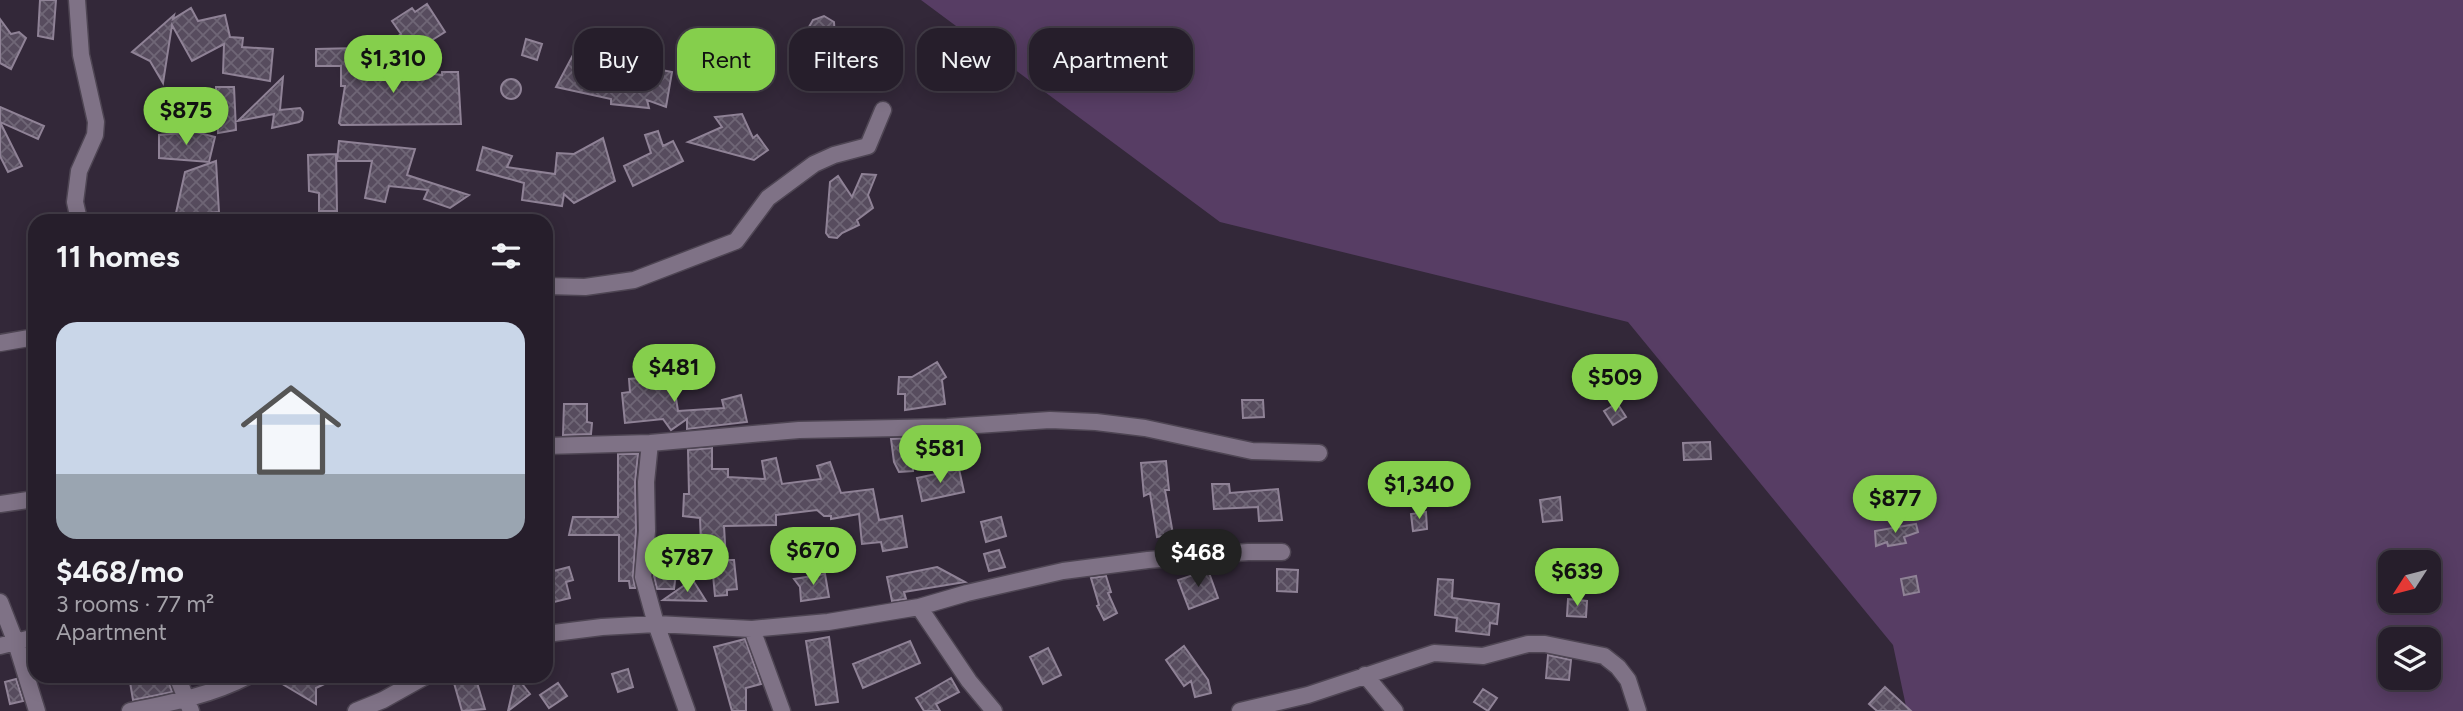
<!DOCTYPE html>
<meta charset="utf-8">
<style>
:root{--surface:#261e2b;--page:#2e2733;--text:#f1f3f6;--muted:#a4a2a9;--line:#423c47;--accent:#85cf4c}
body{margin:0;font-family:Figtree,sans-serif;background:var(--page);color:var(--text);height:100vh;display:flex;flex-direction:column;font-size:26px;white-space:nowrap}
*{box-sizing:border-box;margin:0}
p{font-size:23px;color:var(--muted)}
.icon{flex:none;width:38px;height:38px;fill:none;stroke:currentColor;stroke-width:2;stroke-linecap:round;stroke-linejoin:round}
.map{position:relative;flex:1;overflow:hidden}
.details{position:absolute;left:28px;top:214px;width:525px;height:469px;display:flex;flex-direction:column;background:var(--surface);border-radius:21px;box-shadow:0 4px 18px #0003,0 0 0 2px var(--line)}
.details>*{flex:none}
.hud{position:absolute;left:574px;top:28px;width:665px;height:63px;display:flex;gap:14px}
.needle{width:46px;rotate:234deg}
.controls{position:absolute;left:2378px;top:550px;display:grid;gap:14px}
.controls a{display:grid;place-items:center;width:63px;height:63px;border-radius:14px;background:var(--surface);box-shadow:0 4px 18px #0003,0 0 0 2px var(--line);font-size:35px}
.price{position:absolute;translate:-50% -60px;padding:0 16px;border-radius:24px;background:var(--accent);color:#111;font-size:23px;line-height:46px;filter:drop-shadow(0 2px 4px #0008)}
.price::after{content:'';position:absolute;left:50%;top:42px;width:21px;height:16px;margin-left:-10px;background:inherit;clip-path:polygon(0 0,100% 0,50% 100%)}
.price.selected{background:#222;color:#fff}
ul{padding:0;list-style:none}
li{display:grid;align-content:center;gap:14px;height:371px;padding:0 28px}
li span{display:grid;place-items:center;height:217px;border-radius:21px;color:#555}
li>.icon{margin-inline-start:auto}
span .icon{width:126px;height:126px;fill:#fffc;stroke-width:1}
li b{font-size:30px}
h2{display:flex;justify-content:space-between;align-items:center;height:84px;padding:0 28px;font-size:30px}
.tag{padding:0 24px;border-radius:21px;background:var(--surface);box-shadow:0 4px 18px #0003,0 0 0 2px var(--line);font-size:24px;line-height:63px}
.tag.selected{background:var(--accent);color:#111}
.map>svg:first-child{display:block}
.grass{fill:#573d64;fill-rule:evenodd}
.building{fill:url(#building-cross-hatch);stroke:#8f8296;stroke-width:2}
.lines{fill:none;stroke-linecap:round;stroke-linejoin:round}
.street-casing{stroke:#4e4553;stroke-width:19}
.street{stroke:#7f7286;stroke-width:16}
</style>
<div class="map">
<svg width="2463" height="711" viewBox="0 0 2463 711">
<defs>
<pattern id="building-cross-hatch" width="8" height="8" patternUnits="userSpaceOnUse" patternTransform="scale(1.75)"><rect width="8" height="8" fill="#574c5e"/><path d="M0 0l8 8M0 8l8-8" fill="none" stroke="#6f6676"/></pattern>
</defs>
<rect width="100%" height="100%" fill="#332839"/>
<path class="grass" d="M921,0H2463V711H1907L1893,645L1628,322L1220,222ZM2390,562H2429V600H2390ZM2390,639H2429V677H2390Z"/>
<path class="building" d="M40,0H56L53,39L38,36Z
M427,4L445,32L408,55L397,37L401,34L392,21L412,8L415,12Z
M191,8L198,21L225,15L230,37L243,38L242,47L273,49L270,81L223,73L224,44L192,61L172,25L163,83L150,61L132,52L174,15L173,19Z
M824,16L834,22L835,37L827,42L806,45L811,33L806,32L813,20Z
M0,19L11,34L19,32L26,38L11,69L0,63Z
M863,35L879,60L860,73L844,48Z
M582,38L615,59L602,83L639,78L641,66L672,72L666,107L647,100L649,108L611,104V99L556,87Z
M526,39L542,44L537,60L522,55Z
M724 53a12 12 0 1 1 24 0a12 12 0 1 1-24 0Z
M358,48V78L394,79V77H422L419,72L442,75V72H458L461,124L341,125L339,123L345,86H341V66H316V49Z
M283,77L280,110L300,108L303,112L302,120L299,122L272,128L274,114L238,121Z
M501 89a10 10 0 1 1 20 0a10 10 0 1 1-20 0Z
M216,87H234L236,130L218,133Z
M0,107L44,126L38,139L0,122L22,166L8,172L0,156Z
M742,114L753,138L757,135L768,150L754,160L688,142L722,127L715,117Z
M658,131L663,146L673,141L683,161L633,186L624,166L651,153L645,135Z
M196,132L215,137L209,162L159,158V135Z
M603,138L615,181L574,203L564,194L562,206L522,200L524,183L477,170L483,147L512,156L507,167L555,174L557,153L574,154Z
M339,141L415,149L407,175L469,195L450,208L424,199L428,190L389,186L385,202L365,198L372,161H337Z
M336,154L337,211H319V193L309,191L308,155Z
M216,161L219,212L198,214V220H183V213H176L185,172Z
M862,174L876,175L868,195L873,208L857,220L859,225L842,233L837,238L829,237L826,233L830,182L838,176L852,197Z
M937,362L946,377L942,380L945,404L905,410V394H898L899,377H912Z
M652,363H669V386H674L678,411L724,408L722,400L741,395L747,422L687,429V419L671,430L663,419L625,423L622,393L630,392L629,379L652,377Z
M1242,400H1263L1264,417L1243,418Z
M1617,403L1626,417L1613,425L1604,411Z
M564,404H587V422L592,423L591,434L563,435Z
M910,438L913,471L899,472L894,462L891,439Z
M1710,442L1711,459L1684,460L1683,443Z
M712,448V469H728V477L765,479L762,461L776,458L782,484L821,479L817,466L830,462L841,493L873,489L879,520L902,516L907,547L883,551L881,542L862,544L859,514L831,519V516H824L817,510L776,515V525L724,526L726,560H734L737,589L727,590V595L715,596L710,544H701L700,518L683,516L684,494H689L688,450Z
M618,454H638L635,482L636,531L633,576L635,588H630L629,581H619V535H569L573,517H618Z
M1166,461L1169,490H1165L1173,534L1157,537L1150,493L1144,496L1141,463Z
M959,469L964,492L922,501L917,478Z
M1212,484H1229L1230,493L1278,489L1282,520L1259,521L1258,507L1214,509Z
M1560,497L1562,520L1543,522L1540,500Z
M1426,512L1427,529L1413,531L1411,514Z
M1001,517L1006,536L986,542L981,522Z
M1916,524L1918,532L1904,537L1906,543L1888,546L1887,542L1876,546L1875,531Z
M656,547L673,550L678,558L674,589H657L654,576Z
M999,550L1005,567L989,571L984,554Z
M569,567L573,580L566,582L570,598L546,604V573Z
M937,567L965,582L904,592L906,599L892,601L887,577Z
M1277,569L1298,570L1297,592L1277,591Z
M1208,570L1218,598L1189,609L1178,580Z
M825,574L829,597L801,601L800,587L794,579Z
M1106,576L1111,592L1108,593L1117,613L1104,620L1097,606L1099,605L1091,578Z
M1916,576L1919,592L1904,595L1901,579Z
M1438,579L1453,580L1452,598L1499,604L1497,624L1490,623L1489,635L1456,631L1457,618L1435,615Z
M689,582H694L706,601L663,600Z
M1568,599L1587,601L1586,617L1567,616Z
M829,637L838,702L816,705L806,641Z
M745,639L761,684L746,688V711H732L714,647Z
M910,641L920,663L863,688L853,664Z
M1184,646L1208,680L1211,693L1195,697L1191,681L1184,686L1166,660Z
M1048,648L1061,675L1043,684L1030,657Z
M1548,655L1571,660L1569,680L1546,678Z
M628,669L633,687L618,692L612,674Z
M129,676H167L172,692L133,700Z
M269,676H341L316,688V704Z
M452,676H475L485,709L462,711Z
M516,676L530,694L508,711Z
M951,678L959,692L936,704L940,711H924L916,698Z
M16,679L23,701L10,704L5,682Z
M558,683L567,696L549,708L540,695Z
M1885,687L1911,711H1877L1869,704Z
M1483,689L1497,698L1488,711L1474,702Z"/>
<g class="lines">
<g class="street-casing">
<path id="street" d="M77,0L81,55L96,122L95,135L79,171L75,202L79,220
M546,286L585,287L634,280L736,241L768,198L814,164L834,155L868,146L883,110
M0,343L35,337
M650,443L646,482L647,531L643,577L656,624L687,711
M546,446L650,443L799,430L947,427L1050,420L1096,422L1145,428L1252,451L1319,453
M0,504L35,499
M0,602L16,643L37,711
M919,607L969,681L994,711
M752,629L782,711
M546,634L602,627L656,624L752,629L828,622L919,607L967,593L1063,571L1148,560L1248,552H1282
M0,646L35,637
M1365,675L1395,711
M177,676L191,711
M130,711C171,703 212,695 248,676
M356,711L383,700L426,676
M1240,711L1308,695L1434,653L1483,656L1528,644H1545L1604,656L1618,667L1628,680L1638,711"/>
</g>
<use href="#street" class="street"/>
</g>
</svg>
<div class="controls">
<a><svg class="needle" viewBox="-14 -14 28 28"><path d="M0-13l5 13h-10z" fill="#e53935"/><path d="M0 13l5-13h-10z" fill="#a4a2a9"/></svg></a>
<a><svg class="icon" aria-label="layers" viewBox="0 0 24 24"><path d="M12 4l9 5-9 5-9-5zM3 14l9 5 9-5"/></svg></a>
</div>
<b class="price" style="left:393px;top:95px">$1,310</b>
<b class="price" style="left:186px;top:147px">$875</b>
<b class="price" style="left:674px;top:404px">$481</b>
<b class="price" style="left:1615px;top:414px">$509</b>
<b class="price" style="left:940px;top:485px">$581</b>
<b class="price" style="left:1419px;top:521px">$1,340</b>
<b class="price" style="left:1895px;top:535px">$877</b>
<b class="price" style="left:813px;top:587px">$670</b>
<b class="price selected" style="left:1198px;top:589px">$468</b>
<b class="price" style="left:687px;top:594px">$787</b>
<b class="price" style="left:1577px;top:608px">$639</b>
<div class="hud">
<a class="tag">Buy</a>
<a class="tag selected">Rent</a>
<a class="tag">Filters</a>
<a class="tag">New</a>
<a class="tag">Apartment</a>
</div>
<section class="details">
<h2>11 homes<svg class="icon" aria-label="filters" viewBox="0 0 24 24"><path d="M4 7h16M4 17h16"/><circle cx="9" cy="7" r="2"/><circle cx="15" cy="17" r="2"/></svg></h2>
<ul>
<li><span style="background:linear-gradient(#c9d6e8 70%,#9aa5b1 0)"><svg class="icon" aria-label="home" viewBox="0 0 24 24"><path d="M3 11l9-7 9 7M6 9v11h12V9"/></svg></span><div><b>$468/mo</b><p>3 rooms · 77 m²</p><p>Apartment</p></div></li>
</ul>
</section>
</div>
